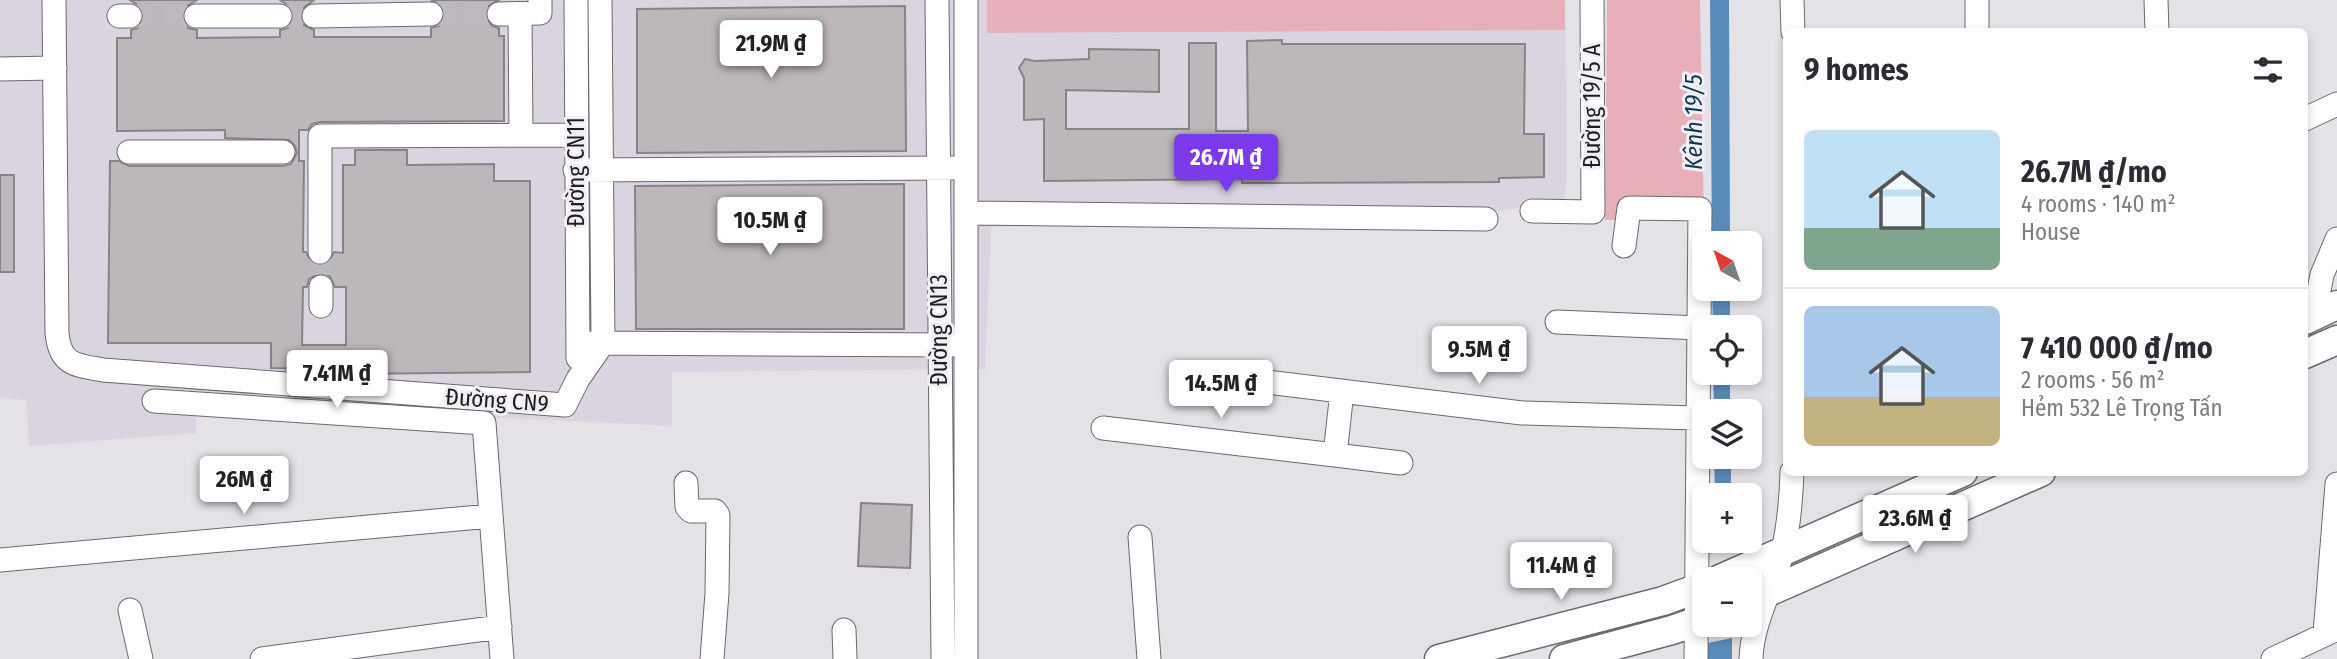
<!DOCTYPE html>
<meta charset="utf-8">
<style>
:root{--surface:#fff;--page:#f7f7f7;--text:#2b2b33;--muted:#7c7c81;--line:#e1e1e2;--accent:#7c3aed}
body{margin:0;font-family:"Fira Sans Condensed",sans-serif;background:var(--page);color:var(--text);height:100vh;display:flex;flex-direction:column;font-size:26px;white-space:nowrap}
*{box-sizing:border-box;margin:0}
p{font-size:23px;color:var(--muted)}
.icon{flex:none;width:38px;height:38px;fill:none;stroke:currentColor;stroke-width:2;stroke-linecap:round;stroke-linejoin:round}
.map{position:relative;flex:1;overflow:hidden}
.drawer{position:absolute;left:1783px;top:28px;width:525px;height:448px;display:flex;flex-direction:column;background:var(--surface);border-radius:10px;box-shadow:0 4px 10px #0003}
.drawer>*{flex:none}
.needle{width:46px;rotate:320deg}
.controls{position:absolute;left:1692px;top:231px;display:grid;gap:14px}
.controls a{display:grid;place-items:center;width:70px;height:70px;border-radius:10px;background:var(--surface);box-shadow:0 4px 10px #0003;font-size:35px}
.price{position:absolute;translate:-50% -60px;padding:0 16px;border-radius:7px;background:#fff;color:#222;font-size:23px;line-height:46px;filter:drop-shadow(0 2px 4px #0008)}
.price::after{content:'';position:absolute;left:50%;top:42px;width:21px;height:16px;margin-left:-10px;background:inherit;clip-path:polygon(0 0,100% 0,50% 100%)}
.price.selected{background:var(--accent);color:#fff}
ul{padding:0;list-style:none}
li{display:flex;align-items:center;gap:21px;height:175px;padding:0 21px}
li+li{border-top:2px solid var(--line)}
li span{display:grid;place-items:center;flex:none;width:196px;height:140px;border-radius:10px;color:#555}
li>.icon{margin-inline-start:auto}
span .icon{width:84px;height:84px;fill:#fffc;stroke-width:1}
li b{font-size:30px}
h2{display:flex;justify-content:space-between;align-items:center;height:84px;padding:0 21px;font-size:30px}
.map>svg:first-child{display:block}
.built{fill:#dad4e1}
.green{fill:#e7afb8}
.water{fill:#598cb8}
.building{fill:#bdb7bb;stroke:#898387;stroke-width:2;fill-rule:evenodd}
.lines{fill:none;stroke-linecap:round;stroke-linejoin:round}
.minor-tunnel{stroke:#bcbabf;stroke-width:23;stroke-dasharray:23 11;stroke-linecap:butt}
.minor-casing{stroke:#6b686e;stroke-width:25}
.major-casing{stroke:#6b686e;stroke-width:31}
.minor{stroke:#fff;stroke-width:23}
.major{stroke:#fff;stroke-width:28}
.labels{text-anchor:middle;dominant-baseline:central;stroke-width:6;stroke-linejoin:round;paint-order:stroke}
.street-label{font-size:23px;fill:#1e1d20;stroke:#f1eef5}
.water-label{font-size:24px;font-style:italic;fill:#0c3553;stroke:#f1eef5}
</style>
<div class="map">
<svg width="2337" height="659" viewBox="0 0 2337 659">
<rect width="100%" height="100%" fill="#e4e1e7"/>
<path class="built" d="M0,0H1565L1567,171L1564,201L1497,211L991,227L985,369L672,372V426L196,403V433L29,446L26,400L0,398Z"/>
<path class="green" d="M987,0H1565V30L987,33Z
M1607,0H1700L1704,220H1605Z"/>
<path class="water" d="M1710,0H1729L1730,243H1712Z
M1712,289H1730V327H1713Z
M1713,373H1730V411H1714Z
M1714,457H1731V495H1715Z
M1710,541H1731V548L1709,554Z
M1732,638V659H1708V643Z"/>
<path class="building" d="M130,0H197L184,8L182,17L188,28L197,30V38L280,37V30L288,28L294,17L292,8L280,0H314L302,9L300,16L302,24L314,30V37H431V28L439,26L445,14L443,6L431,0H499L487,7L485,15L492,26L499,28V36H504V121L320,122L312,124L308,130H299V161H304L303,252H306L312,264L319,266L328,264L334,252L343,253V165H355V150H407V165L494,164V181H530V372L346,374V369L271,368V343H108L110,161H119L129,166H283L291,164L297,153L295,146L289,140L225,138V130L117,131V38H131V30L138,28L144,17L142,8ZM320,273L329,275L335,287H346V345H302L303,287H307L309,279Z
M905,6L906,151L637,153V9Z
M1282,40V44H1525L1524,134H1544V177L1499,178V182L1242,183V179L1044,181V119L1024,120V78L1019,68L1025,59L1035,61L1089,59V49L1159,50V92L1066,90V129H1189V43H1216V131H1248L1247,41Z
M0,175H14V272H0Z
M904,184V329H636L635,186Z
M861,503L912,505L910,568L858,566Z"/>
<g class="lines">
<path class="minor-tunnel" d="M431,14H499
M130,16H196
M280,16H314
M320,252L321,287"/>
<g class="minor-casing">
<path id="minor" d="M54,0L57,333C60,365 75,365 103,370L565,405L578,379L603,343
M576,0L578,358
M600,0L603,343
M937,0L943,659
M1792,0L1793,32
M1977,0V32
M2156,0L2157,32
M499,14L540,13V0
M520,14L521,135
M119,16H130
M196,16H280
M314,16L431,14
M0,69L55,68
M2305,119L2337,104
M129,152H283
M575,170L953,168
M1532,211L1593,212L1592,0
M967,213L1486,219
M1624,246L1629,208L1700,209L1696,659
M320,252V136L575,135
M321,306V287
M2314,315L2322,275L2337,239
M1557,322L1700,328
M578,343L953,345
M1259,381L1522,413L1697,418
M1342,391L1335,455L1401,463
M154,401L484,423L502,659
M1103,428L1335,455
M686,483L687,507L691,511H715L718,515L717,593L712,659
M1140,537L1149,659
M0,560L491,516
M130,610L141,659
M844,630L845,659
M2325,634L2337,484
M262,659L500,627
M966,659V0
M1751,659C1752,622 1772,589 1782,554C1789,528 1791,500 1792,472
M2273,659L2337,629"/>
</g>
<g class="major-casing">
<path id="major" d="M2305,320L2337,305
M2305,354L2337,340
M1720,579L1963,472
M1750,600L2041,472
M1439,659L1663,601L1704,586
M1564,659L1672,630L1704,619"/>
</g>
<use href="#minor" class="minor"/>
<use href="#major" class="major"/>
</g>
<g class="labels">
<g class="street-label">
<text transform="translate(1592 106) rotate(-90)">Đường 19/5 A</text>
<text transform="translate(576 172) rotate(-90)">Đường CN11</text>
<text transform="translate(939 330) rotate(-90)">Đường CN13</text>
<text transform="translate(497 400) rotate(4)">Đường CN9</text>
</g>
<g class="water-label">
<text transform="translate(1694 122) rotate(-90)">Kênh 19/5</text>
</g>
</g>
</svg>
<div class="controls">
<a><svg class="needle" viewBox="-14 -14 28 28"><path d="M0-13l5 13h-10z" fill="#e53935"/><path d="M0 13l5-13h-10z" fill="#7c7c81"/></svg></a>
<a><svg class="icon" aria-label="locate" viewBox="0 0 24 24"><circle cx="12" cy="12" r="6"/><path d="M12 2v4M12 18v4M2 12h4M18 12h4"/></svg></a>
<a><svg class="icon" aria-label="layers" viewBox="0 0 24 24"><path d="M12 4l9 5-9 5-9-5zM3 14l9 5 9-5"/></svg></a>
<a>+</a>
<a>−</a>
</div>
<b class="price" style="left:771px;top:80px">21.9M ₫</b>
<b class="price selected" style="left:1226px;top:194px">26.7M ₫</b>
<b class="price" style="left:770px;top:257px">10.5M ₫</b>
<b class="price" style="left:1479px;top:386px">9.5M ₫</b>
<b class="price" style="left:337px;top:410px">7.41M ₫</b>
<b class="price" style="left:1221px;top:420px">14.5M ₫</b>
<b class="price" style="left:244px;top:516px">26M ₫</b>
<b class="price" style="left:1915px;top:555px">23.6M ₫</b>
<b class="price" style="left:1561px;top:602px">11.4M ₫</b>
<section class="drawer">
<h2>9 homes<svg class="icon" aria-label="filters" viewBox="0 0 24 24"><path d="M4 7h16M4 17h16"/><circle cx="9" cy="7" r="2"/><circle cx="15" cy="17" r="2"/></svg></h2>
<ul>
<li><span style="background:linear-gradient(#bfe0f5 70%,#7fa58c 0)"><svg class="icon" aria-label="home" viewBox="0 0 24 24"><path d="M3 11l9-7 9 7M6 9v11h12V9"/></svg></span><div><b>26.7M ₫/mo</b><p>4 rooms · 140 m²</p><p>House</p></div></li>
<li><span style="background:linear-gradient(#a9c7e8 65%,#c2b280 0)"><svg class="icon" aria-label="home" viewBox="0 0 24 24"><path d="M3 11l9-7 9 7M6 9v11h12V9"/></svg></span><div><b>7 410 000 ₫/mo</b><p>2 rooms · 56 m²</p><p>Hẻm 532 Lê Trọng Tấn</p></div></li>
</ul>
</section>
</div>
